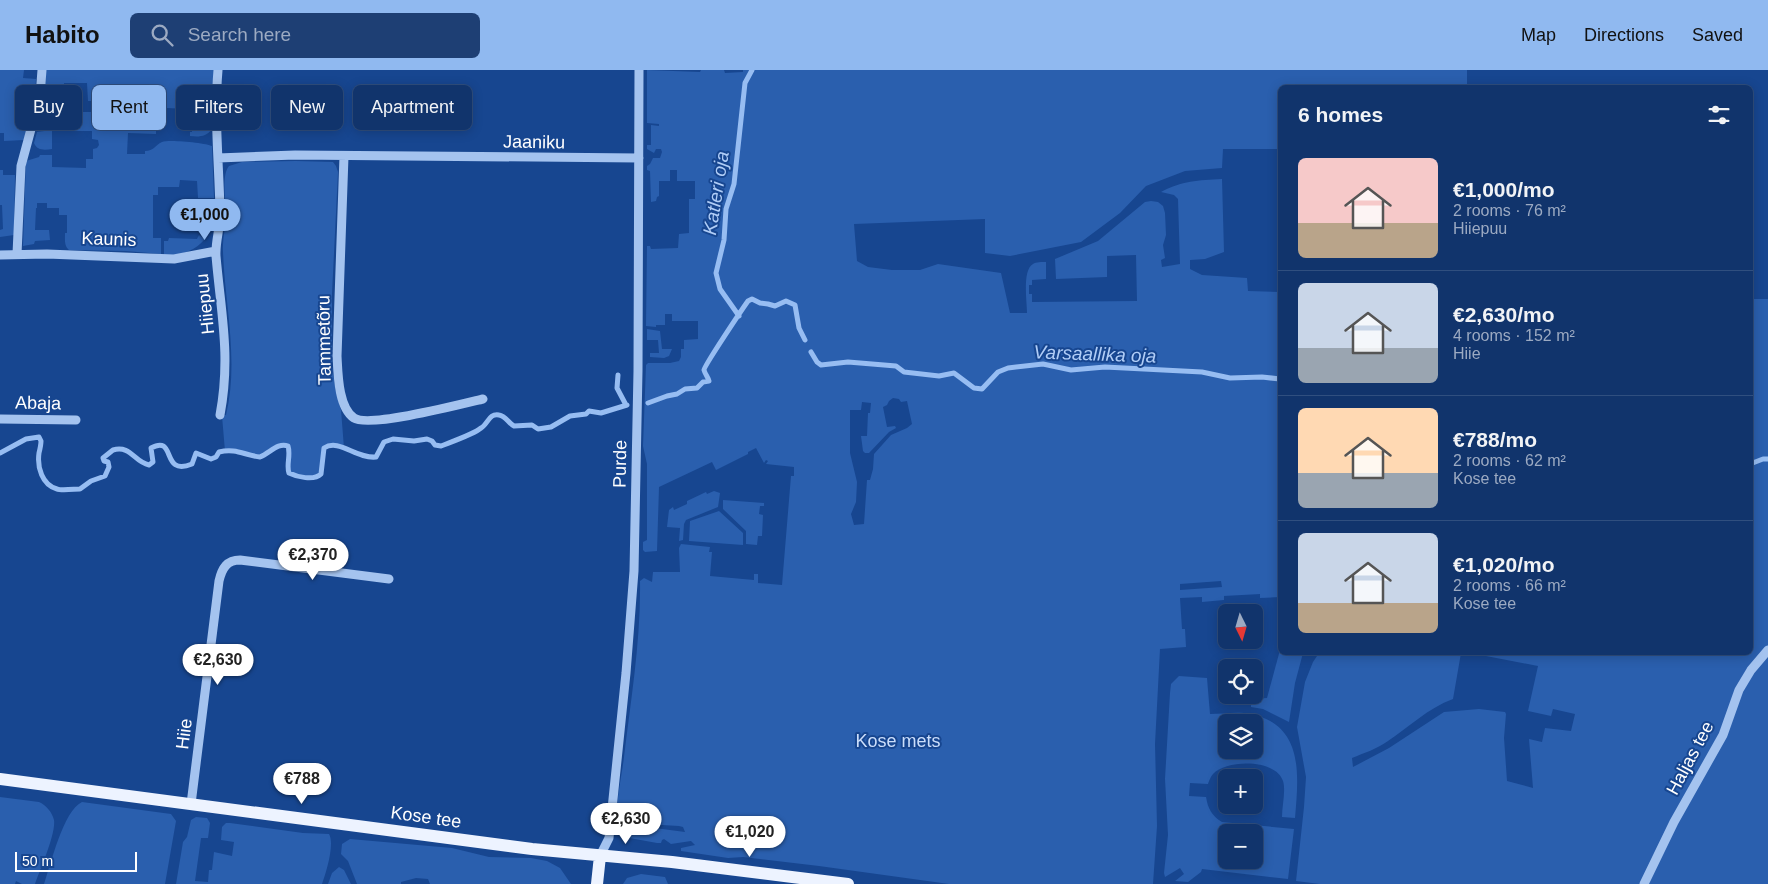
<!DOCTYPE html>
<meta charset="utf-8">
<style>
:root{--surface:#11346c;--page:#1e3f74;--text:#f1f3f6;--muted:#9caac2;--line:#304f7f;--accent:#90b9f0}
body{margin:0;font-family:Helvetica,sans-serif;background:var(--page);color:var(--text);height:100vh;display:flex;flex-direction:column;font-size:19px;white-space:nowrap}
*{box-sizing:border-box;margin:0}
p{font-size:16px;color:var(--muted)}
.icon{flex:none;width:28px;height:28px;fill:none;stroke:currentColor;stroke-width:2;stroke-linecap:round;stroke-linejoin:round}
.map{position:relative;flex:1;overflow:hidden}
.panel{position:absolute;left:1278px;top:15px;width:475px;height:570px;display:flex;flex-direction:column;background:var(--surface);border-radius:8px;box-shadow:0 2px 12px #0003,0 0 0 1px var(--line)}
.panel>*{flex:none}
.top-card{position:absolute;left:15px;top:15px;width:475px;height:45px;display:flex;gap:10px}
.needle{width:32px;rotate:175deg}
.buttons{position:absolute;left:1218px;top:534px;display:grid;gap:10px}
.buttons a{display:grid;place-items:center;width:45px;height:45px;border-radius:8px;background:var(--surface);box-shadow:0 2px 12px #0003,0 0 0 1px var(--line);font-size:25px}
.scale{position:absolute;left:15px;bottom:12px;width:122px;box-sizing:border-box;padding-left:5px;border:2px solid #fff;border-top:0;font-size:14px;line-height:18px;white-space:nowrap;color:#fff;-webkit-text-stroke:4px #174690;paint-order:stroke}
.price{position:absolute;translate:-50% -42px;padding:0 11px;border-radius:18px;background:#fff;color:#222;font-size:16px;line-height:32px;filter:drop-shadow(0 1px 2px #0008)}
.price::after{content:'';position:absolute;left:50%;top:30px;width:15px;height:11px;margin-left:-8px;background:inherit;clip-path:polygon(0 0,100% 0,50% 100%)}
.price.active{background:var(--accent);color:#111}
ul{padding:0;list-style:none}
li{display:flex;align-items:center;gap:15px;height:125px;padding:0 20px}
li+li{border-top:1px solid var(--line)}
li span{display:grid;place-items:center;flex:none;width:140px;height:100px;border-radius:8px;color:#555}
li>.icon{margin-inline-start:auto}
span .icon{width:60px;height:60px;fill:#fffc;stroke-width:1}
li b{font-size:21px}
h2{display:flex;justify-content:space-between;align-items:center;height:60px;padding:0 20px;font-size:21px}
.chip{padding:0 18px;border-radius:8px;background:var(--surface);box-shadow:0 2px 12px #0003,0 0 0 1px var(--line);font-size:18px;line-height:45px}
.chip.active{background:var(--accent);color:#111}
header{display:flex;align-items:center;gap:30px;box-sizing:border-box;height:70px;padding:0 25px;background:var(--accent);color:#111}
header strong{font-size:24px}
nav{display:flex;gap:28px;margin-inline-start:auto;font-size:18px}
.search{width:350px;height:45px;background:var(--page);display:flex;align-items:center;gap:12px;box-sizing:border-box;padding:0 18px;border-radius:8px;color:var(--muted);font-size:19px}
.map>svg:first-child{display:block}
.green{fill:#2a5fae;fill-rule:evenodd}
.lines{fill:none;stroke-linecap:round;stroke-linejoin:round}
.stream{stroke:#97bdf2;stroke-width:5}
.minor{stroke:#a4c3ef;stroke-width:9}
.major{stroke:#edf3ff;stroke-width:12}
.labels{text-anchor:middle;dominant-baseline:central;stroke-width:4;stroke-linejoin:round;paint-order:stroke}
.street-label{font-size:18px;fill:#fff;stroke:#174690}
.park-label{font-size:18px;fill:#cbdefb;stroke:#174690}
.water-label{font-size:19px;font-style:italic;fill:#b0cdf7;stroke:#174690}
</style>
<header>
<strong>Habito</strong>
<div class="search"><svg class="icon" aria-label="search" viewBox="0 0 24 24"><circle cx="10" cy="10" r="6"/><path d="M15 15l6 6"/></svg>Search here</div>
<nav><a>Map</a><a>Directions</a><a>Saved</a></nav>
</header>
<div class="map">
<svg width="1768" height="814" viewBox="0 0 1768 814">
<rect width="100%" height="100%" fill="#174690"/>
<path class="green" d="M0,0H24L23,8L36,9L35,28L24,70L4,71V63H0Z
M46,0H214L212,59C206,67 199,67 190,66V62H192V39L166,38V39H159V50L156,49V64L128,63L127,84H145V81C154,81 155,75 162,72C169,69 206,73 212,76L214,128H198L197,111L180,110L179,117H158V125H153V168H161V184L126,181L69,180C64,176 65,169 65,163H67V145H59V138H47V133H37V138H36L35,160H49L50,170L35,171L34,174L23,176L26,91L39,87L40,85H52V97L86,98V89H93V79L97,78L99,75L98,70L92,69V61H64L70,59V56L52,55V43L78,39L79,42H98L99,31H88L87,13H64V23H59V33H47L44,27Z
M647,0L700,2L701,0H724L725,3L743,2V0H1467V17L1280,18V79H1223L1222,98L1185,101L1146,116L1120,143L1081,172L1010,186L985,183V149L854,154L857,191L868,197L892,200H920L938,194L1001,203L1010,243H1027C1027,232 1022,200 1033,194C1036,192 1042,192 1046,192V209L1032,210V215H1029V224H1032V232L1137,231L1136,185L1107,186V207L1056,209L1055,189L1098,171L1145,132L1151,131L1158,132L1163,136L1165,143L1166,165L1163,175L1165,188L1161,190L1162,197L1180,194L1178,129L1174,125L1161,122C1182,111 1198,110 1222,109L1224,182L1205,189L1190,190V199L1202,205L1247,208L1248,221L1280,222V527L1260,528V524L1224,526V530L1202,532V527L1180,528L1182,559H1185L1186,577L1160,579L1155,674L1157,756L1153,814H949L819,796L743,787L728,788L681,781V778L695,775L691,771L671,774L664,769L662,770L661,773H657L624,767L647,757L685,762L683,757L679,756L645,754L621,764L618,763C614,738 621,711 624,687C631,629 641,569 640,511L644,508L652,512L653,502H680L679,478L681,474L710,477L709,482H712L710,506L754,510V504H758V513L782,515L791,406H794V397L766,394L768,391L766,390L764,393L756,378L748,382V384L716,400L712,392L659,417L657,481L645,482L643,480V472L647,470V394L643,376L646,295L648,293H670L679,291L681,287V279H684V270L698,269V251H672V244H665V255H656V257L646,256L647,176H650L651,179L678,178L679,164L689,163V129H695V111H677V100H670V111H659V126L657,127L656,131L651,132L650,101L647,100V96L650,94L653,88H660L662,82L661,79H656L654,83L647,79V75H651V55L659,56V54L647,53ZM893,328L899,329L901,332L907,331L912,354L907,358L891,365L874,384L873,399L870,410H867L864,454L854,455L851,444L856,432L857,412L850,383V340H861L862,332L871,333L870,343H868L867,366H861L863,381L865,383H869L889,362L896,358L895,356L887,357L883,337L887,335L889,331ZM1221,511L1222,517L1180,520V514Z
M52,60V79C45,80 37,81 34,73L37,62Z
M296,91L333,92L336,96L338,102L332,224V296L336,322L341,340L344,378L335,374L326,377L322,387L321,404C314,411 297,407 289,403C286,395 291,385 288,376C278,372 270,383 260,387L237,380L225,381L222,346L226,345C239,291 225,236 223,182C222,169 226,157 226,144C226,131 221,106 229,96L242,92Z
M0,100H3V105H15L14,165L0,167V160L3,159L2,135H0Z
M198,131H214V149L211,152H198Z
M199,165L205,169C195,181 180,186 164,185V171H168L169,168L197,169Z
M1750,229H1768V814H1320L1296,811L1304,737L1306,707L1297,657L1305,612L1313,592L1319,583H1461L1453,629C1428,638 1409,657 1388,671C1377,679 1364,683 1352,688L1353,697L1389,678L1444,642L1479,639L1505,642L1506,644L1504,668L1507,711L1533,718L1529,669L1542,672L1545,658L1571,661L1575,644L1553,639L1551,646L1528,641L1538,596L1486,586L1487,583L1750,582Z
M647,259L660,261L662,279H672L669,286L664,288L650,287V283H659L658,270H647Z
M714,421L720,423L718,437L686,450L684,454L683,470L679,471L680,458L667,457L669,440L673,437L674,440L687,434V431L706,422L707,424Z
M723,430L764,433V436H760L759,444L763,445L762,466H758L757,475L746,474V461L723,439Z
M719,441L743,463V475L689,471L690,451Z
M1280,580V582L1303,583L1295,613L1289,652L1263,639L1251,637V629L1267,628Z
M1179,606L1207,608L1210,644C1221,644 1233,642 1244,643C1304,651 1299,702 1295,748L1282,747C1282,736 1286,721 1283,711C1276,689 1227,689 1213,704C1211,706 1209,711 1208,714L1190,713L1189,726L1206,727C1208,739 1212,746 1222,752L1294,759L1288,809L1202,799L1201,802L1188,812L1175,811L1184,804L1180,798L1165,807L1164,803L1168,765L1165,709L1170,623L1171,614ZM1254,652V680H1226V652ZM1226,762H1254V790H1226Z
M0,727L39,732C46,735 52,742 54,750C56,764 40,799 35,814H22L16,811L15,814H0Z
M82,732L171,744L176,751L165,814H44C51,794 63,741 82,732Z
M196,747L207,748L210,753L208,768H201L195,811L208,812L209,800H212L214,782L232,786L234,772L221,770L222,757L226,753H230L303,763L329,764C335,774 326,803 322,814H176L183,772L187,767L191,750Z
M350,769L452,778L489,787L531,788L547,791L560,798L571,814H430L428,809L416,808L401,812V814H357L348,791L341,784L342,774Z
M339,797L344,800L351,814H328L332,803Z
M641,804L665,807L668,814H623L627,808Z"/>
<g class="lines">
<path class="stream" d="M739,246L720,219L716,203L724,170L726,139L734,114L745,13L752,0
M811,282L817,292L821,295L848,292L896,296L904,302L939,306L954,303L974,318L982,319L998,302L1008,298L1043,294L1071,300L1105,297L1202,302L1230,308L1262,307L1280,309
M618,305L617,318L626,335
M648,333L667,326L677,324L685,319L697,318L703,312L709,311C708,307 705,304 704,300C704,296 743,238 748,231L752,229L760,233L768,234L775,236L786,231L795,235L799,258L805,270
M0,383L26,369L39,367L41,371C41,375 40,379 39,383C37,397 42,415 57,419C61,421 75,419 80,419L91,411L105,406L109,397L108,392L104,391L103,388L113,380C131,375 134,392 149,395L153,392L151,378C177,364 160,407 192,394L196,383L211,389L216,387L219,382C236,378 244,385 260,387C270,383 278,372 288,376C291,385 286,395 289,403C297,407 314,411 321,404L324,378C339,368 356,389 376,387L384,372L393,369L414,371L427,369L432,371L435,375L441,376C451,372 474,364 481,358C488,354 489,343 499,345C506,346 508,353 514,356L532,355L538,359L551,357L570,346L586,344L589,341L601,343L627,335
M1750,394L1763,389H1768"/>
<path class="minor" d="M218,0C214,47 219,94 220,141C221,156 215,171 216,186C221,244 231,286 220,345
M344,86L337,286C338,303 338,337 354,348C369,358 462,334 483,329
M218,88L295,85L639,88
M17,184L21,96L40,26L42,0
M0,185L47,184L174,189L216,181
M0,349L76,350
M191,734L219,511C222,498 227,490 240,490L389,509
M600,786L609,768L626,603L634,501L638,301L639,0
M1644,814L1674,752L1723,665L1739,620L1751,600L1768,580"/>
<path class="major" d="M0,709L532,779L672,792L848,814
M597,814L600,786"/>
</g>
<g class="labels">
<g class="street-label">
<text transform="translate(534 72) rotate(1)">Jaaniku</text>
<text transform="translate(109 169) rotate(2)">Kaunis</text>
<text transform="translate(205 234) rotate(-96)">Hiiepuu</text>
<text transform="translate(324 270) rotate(-91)">Tammetõru</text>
<text transform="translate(38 333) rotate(1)">Abaja</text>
<text transform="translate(620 394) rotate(-89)">Purde</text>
<text transform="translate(184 664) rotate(-83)">Hiie</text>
<text transform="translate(1690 688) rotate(-62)">Haljas tee</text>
<text transform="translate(426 747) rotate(8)">Kose tee</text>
</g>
<g class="park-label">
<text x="898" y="671">Kose mets</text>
</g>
<g class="water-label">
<text transform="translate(716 123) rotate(-81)">Katleri oja</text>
<text transform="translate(1095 284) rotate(2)">Varsaallika oja</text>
</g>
</g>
</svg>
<div class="buttons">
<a><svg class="needle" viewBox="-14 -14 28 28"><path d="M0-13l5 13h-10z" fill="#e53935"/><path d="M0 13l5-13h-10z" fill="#9caac2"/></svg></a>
<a><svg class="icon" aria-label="locate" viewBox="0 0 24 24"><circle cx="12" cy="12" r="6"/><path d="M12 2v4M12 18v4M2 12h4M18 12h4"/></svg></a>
<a><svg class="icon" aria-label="layers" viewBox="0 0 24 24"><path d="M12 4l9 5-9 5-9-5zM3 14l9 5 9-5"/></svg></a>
<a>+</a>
<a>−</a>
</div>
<div class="scale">50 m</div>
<b class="price active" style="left:205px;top:171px">€1,000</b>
<b class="price" style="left:313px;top:511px">€2,370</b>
<b class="price" style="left:218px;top:616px">€2,630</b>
<b class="price" style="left:302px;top:735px">€788</b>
<b class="price" style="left:626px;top:775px">€2,630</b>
<b class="price" style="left:750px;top:788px">€1,020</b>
<div class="top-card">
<a class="chip">Buy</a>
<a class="chip active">Rent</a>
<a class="chip">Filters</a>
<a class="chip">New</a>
<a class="chip">Apartment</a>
</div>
<section class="panel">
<h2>6 homes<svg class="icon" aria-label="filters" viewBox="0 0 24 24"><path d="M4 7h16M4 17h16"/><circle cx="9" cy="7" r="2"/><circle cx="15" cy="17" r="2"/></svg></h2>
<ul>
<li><span style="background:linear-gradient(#f6c9c9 65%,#b9a48a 0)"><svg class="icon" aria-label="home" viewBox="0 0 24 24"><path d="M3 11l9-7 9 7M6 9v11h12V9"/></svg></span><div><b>€1,000/mo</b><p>2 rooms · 76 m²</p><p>Hiiepuu</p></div></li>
<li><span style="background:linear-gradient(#c9d6e8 65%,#9aa5b1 0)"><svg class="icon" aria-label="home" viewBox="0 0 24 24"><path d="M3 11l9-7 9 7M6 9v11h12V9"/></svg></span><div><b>€2,630/mo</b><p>4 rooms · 152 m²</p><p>Hiie</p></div></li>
<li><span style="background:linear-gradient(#ffd9b3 65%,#9aa5b1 0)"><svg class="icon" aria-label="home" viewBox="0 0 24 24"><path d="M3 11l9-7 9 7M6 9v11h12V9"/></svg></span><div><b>€788/mo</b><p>2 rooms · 62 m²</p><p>Kose tee</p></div></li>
<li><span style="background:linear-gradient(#c9d6e8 70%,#b9a48a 0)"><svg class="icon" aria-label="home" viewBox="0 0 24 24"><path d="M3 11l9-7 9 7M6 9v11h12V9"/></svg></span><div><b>€1,020/mo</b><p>2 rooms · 66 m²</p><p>Kose tee</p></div></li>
</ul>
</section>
</div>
